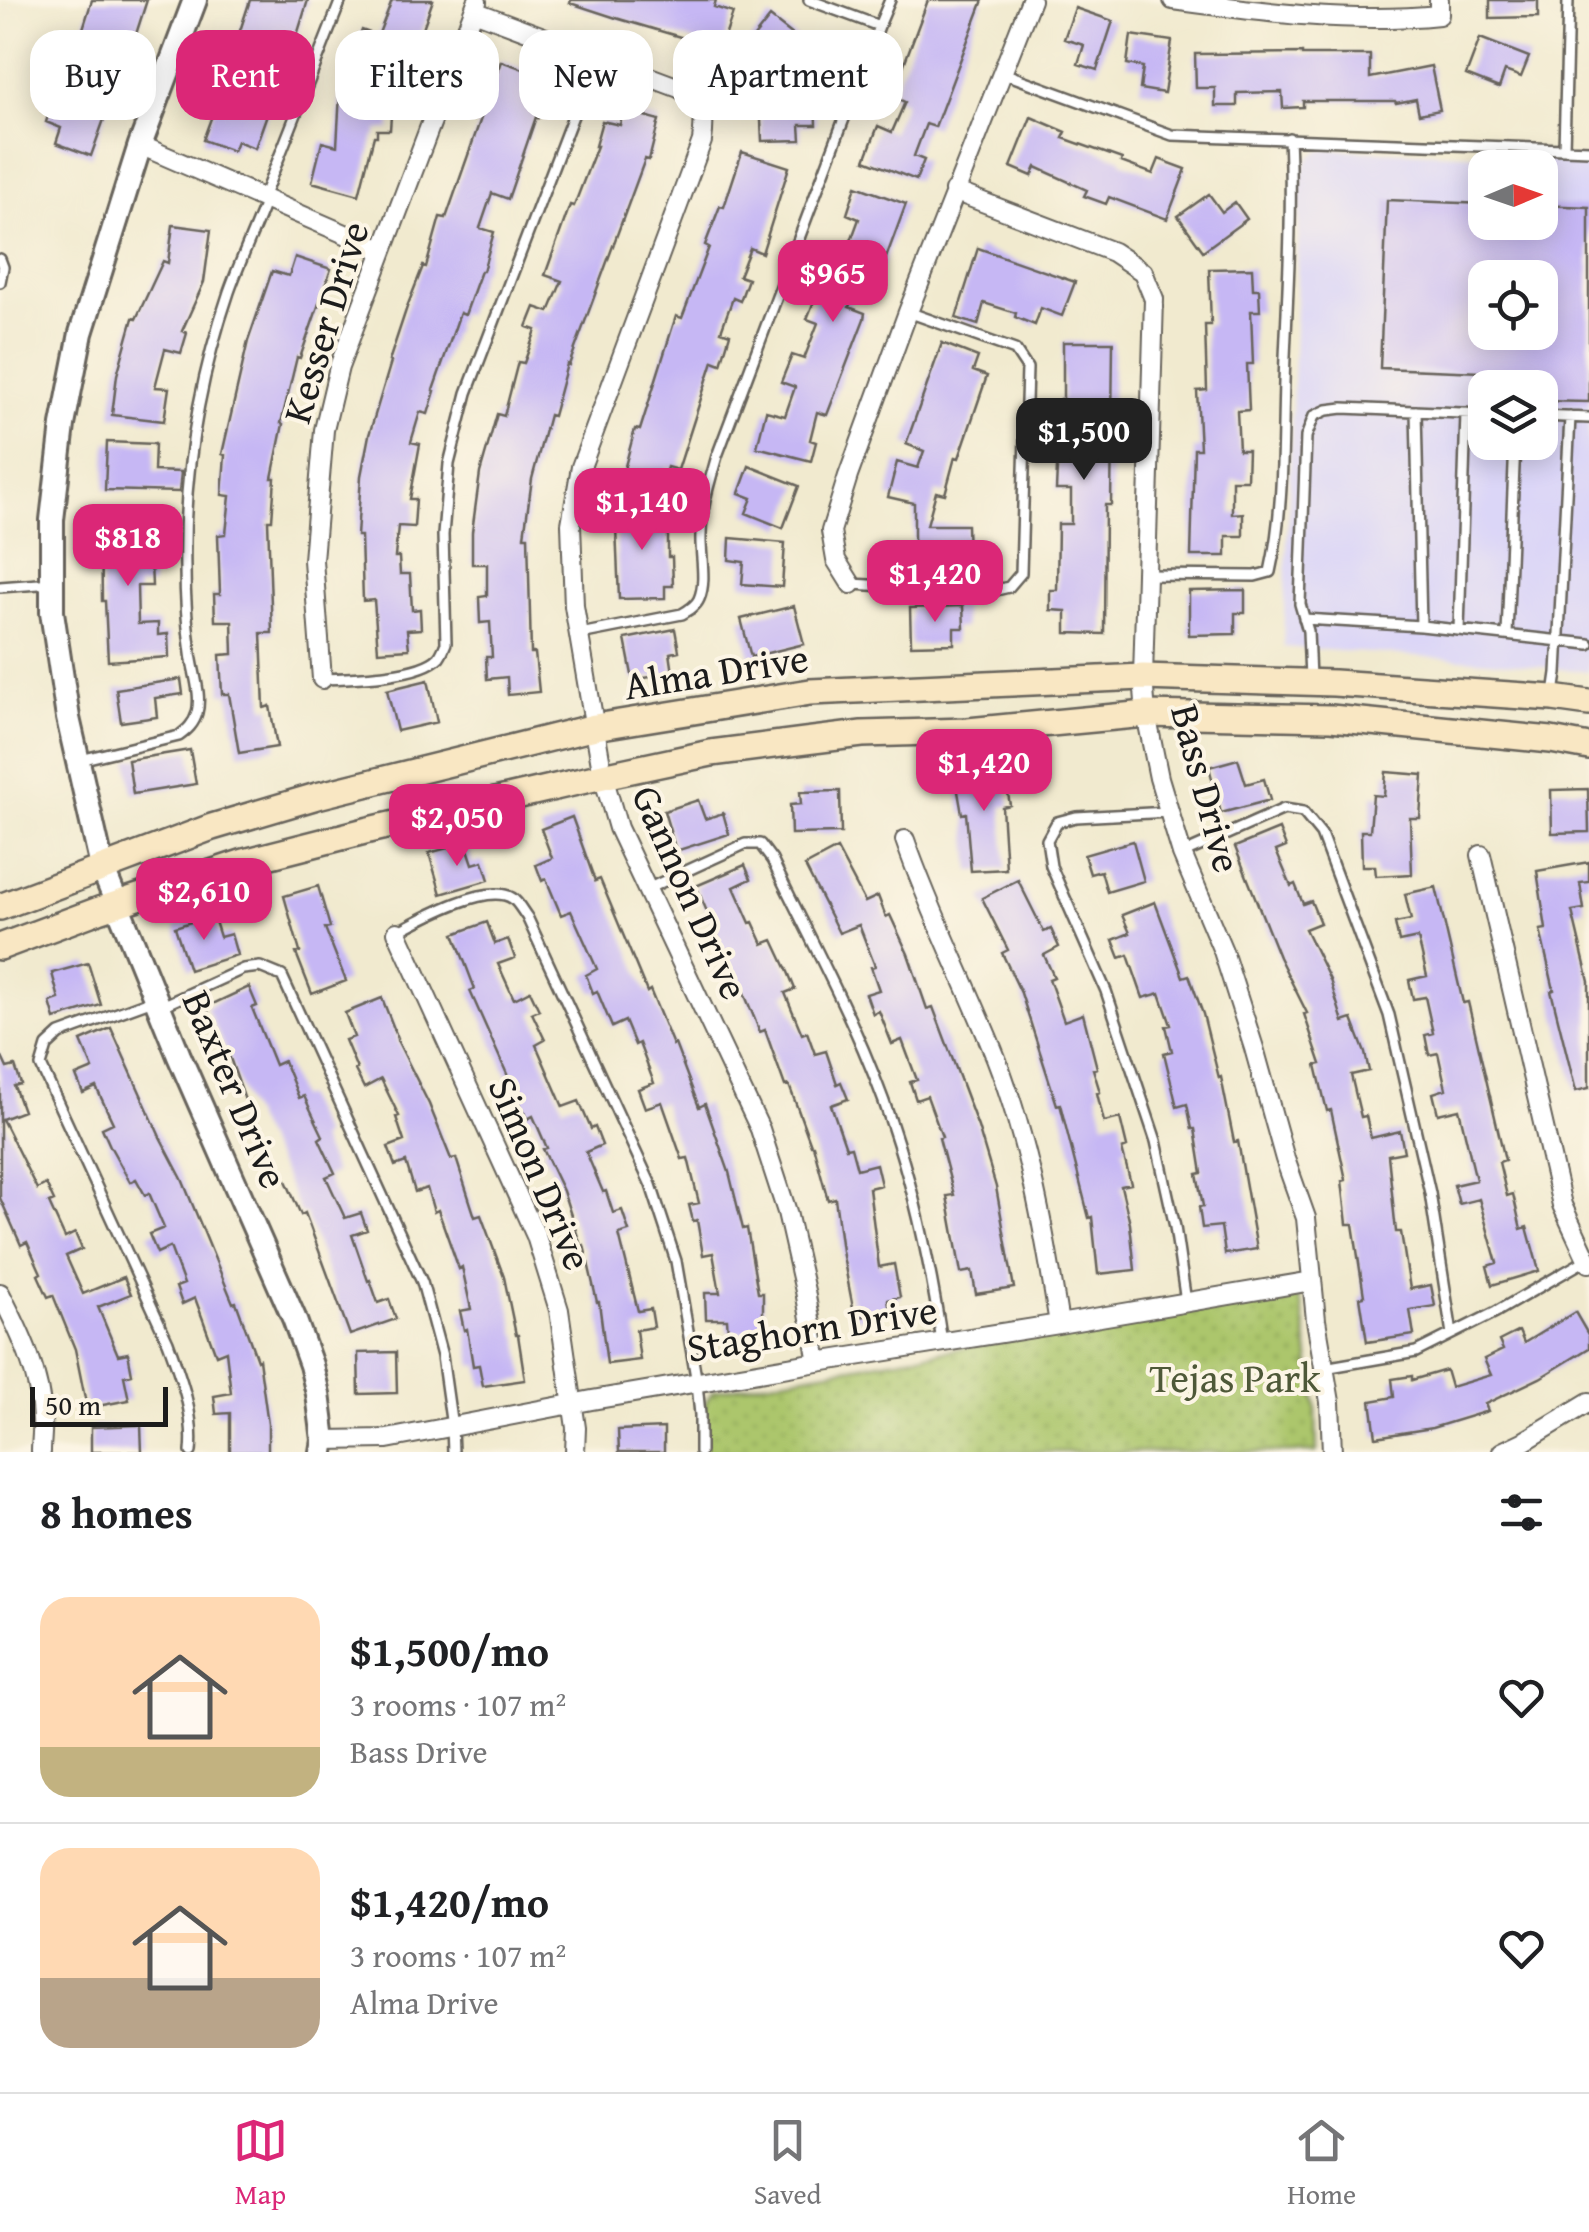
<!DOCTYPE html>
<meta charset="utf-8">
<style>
:root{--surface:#fff;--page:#f6f6f6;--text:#202124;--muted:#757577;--line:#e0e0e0;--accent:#db2777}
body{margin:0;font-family:"Gentium Book Plus",serif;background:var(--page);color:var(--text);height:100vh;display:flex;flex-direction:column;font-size:38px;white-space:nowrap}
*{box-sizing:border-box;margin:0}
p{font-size:32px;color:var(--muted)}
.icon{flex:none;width:55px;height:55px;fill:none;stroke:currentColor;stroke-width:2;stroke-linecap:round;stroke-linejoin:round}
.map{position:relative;height:1452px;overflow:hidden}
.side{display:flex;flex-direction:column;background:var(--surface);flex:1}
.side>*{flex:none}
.banner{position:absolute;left:30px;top:30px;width:1000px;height:90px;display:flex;gap:20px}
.needle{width:65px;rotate:88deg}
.fabs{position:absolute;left:1468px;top:150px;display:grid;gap:20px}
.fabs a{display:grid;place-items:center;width:90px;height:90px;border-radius:20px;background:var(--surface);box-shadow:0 5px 25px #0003;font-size:50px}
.scale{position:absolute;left:30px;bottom:25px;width:138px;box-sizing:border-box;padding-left:10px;border:5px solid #1c1c1c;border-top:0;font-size:28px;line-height:35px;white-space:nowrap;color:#1c1c1c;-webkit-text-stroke:8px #fcf5e5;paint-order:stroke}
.price{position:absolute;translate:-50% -85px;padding:0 22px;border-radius:20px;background:var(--accent);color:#fff;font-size:32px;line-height:65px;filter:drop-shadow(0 2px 5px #0008)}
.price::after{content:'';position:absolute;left:50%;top:60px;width:30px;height:22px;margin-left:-15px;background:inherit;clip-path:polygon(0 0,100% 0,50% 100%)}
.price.on{background:#222;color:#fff}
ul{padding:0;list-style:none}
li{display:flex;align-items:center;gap:30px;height:250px;padding:0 40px}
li+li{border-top:2px solid var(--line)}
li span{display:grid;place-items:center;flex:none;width:280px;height:200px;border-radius:30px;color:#555}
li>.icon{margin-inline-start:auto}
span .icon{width:120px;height:120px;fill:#fffc;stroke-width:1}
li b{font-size:42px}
h2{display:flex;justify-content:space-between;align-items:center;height:120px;padding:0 40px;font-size:42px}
.chip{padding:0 35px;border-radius:30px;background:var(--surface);box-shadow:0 5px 25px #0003;font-size:35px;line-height:90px}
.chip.on{background:var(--accent);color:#fff}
.dock{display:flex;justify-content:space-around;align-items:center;height:140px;border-top:2px solid var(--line);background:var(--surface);font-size:28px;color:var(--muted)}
.dock a{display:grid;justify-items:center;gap:5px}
.dock .on{color:var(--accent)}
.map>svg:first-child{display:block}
.built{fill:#dbd6f7;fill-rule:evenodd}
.park{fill:url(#park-dots);stroke:#647144;stroke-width:2.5}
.building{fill:#c6b7f4;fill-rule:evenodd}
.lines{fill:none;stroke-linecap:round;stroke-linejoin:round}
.service-casing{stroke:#67645b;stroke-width:14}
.minor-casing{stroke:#67645b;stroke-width:22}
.tertiary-casing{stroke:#67645b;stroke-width:28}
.secondary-casing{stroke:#67645b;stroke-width:30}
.service{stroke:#fff;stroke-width:9}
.minor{stroke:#fff;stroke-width:18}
.tertiary{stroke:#fff;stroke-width:22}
.secondary{stroke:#f9e7c3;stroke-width:25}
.labels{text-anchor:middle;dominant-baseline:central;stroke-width:8;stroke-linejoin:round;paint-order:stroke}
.street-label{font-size:40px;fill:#1c1c1c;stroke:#fcf5e5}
.park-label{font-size:40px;fill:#4e5838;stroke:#fcf5e5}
</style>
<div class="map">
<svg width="1589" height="1452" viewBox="0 0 1589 1452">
<defs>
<pattern id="park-dots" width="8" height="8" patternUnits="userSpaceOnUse" patternTransform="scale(2.5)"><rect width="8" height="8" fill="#acc66c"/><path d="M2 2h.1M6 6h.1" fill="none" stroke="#93aa5d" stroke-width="1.8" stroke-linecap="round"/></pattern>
</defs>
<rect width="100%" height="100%" fill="#fcf5e5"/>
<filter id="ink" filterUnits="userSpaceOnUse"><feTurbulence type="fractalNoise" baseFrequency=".01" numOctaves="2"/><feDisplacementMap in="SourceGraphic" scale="20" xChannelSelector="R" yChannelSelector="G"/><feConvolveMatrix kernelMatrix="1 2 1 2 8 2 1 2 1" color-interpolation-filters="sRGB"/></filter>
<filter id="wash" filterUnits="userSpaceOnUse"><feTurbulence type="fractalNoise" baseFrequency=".0048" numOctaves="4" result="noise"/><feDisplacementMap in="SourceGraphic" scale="40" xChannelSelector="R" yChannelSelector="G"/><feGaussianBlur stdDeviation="2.25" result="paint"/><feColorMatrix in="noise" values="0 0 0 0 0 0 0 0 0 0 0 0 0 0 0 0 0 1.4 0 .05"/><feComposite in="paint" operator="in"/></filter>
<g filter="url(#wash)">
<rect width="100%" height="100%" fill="#f1eacf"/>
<path class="built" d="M1328,149L1589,159V672L1488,661L1283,647L1301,174L1309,158L1318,151ZM1485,168H1540V222H1485ZM1485,278H1540V332H1485ZM1485,388H1540V442H1485Z"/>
<path class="park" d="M1285,1292L1298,1297L1302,1307L1316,1407L1317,1452H703V1406L713,1391Z"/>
<g id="blocks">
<path class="building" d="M92,0H147L130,53L128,52L91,156L56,143L61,128L46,122L65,64L44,57L49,41L76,51Z
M250,0H308L294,45L292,44L255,148L237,141L233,151L203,140L217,102L220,104L240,41L237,40Z
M392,0H433L401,90L393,87L390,130H377V136H374L359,195L312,182L322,142L337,146L340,93L357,94L367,62L352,57L362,30L378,36Z
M571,0H716L714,7L733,13L721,49L616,18L570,3Z
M928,0H983L935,127L926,124L914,156L924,160L916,180L865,160L878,126L892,132L905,102L892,96Z
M1490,0H1538V17L1490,18Z
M1075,8L1113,21L1097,70L1078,64L1084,45L1064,39Z
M770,17L803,43L771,83L738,57Z
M1131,35L1172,41L1164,93L1140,89L1143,67L1127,64Z
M1480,38L1529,57L1521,77L1505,71L1499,88L1466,75Z
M1302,53V55H1370V78L1431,66L1440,110L1419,114L1416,99L1396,103L1395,101H1303V107L1283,108L1282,92L1237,93V106H1215V88H1196L1195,54Z
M501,61L552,79L538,118L536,117L508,199L492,193L480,228L494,232L483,271H481L465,315L460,313L433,390L435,391L428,414L420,412L411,442L420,444L410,499H416L414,527L398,526L395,557H399L400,574H410L412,610L420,609L421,629L407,630L409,649L378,651L374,600L363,601L361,536H357L361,476L369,435L391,362L389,361L407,307L423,266L426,267L440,217L446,218Z
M815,97L816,125H800L801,140L762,141L760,99Z
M623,110L659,120L649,160L645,159L569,365L567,364L553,416L549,415L532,479L524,536H528L531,653H535L539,692L508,695L507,677L487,679L486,657H492L490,622L480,623L479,597L487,596V564H472V532L480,473L497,414L504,416L518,362L524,363L536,330L527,327L535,307L549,312L562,281L545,275L570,205L574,206L597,146H595L602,121L620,125Z
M1031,117L1066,132L1063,138L1122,159L1121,162L1153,174L1159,159L1186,169L1167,219L1109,197L1106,204L1084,196L1087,190L1036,167L1032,176L1011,167Z
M742,152L789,167L762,253L750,248L739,276L748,279L740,301L733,298L721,331L730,334L721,364L713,361L678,470L667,467L663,481L624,470L635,429L640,430L676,316L682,318L709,247L705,245L720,206L724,207Z
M856,186L906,204L873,293L856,287L849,307L865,313L864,319L827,415L817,412L810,440L816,442L811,461L757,447L766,411L785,416L795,387L781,382L792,355L804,359L818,323L807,319L836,245L848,249L859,219L847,214Z
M1209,194L1222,212L1235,202L1247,219L1203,251L1178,216Z
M1387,200L1485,204V222H1540V205L1589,207V402L1540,401V388H1506V373L1380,368ZM1485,278H1540V332H1485Z
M173,225L211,230L204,282L182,331L187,333L181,353L165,349L155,387L169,388L164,421L112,415L117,375L133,318L136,319L163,261L168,263Z
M978,248L1075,282L1062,316L1041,308L1035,325L1015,317L1016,313L984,303L978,325L956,318Z
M295,257L331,269L300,358L297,357L281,423L283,424L272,478H275L272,520H268L272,633H261L264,708L270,706L277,747L239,753L229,694H222L220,655L233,654L232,621H215L214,594H220L218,535L226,534L230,496L222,495L225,455L222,454L248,341L272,271L289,276Z
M1252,268L1253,289H1259L1260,311H1251L1253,364H1247L1249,410L1237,411L1239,450H1248L1247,480H1232V514L1243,513V536H1226V556H1191L1194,449H1200L1197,391L1207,390L1205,325H1211L1209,269Z
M1063,342H1113L1111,505H1105L1104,634L1066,633V611L1050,610V590H1057L1058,524H1071V490H1056L1060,399H1063Z
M942,343L978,357L973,371L987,376L959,458L955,457L945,494L936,492L927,525H967L968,555H952V569L914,570V503L888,497L897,462L918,468L924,451L906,444Z
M107,442L155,444L154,471L181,472L179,492L105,490Z
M749,466L799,486L783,528L746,513L752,498L739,493Z
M615,504H651L652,522H668V557H672L673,586H665V598L619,599Z
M149,516L152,586H137L138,624L158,623V635L168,634L169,657L108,661L105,601H102L101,518Z
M730,538L785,543L782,587L742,584L744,562L729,560Z
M1245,590V613H1235V634L1189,635V591Z
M794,606L804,644L751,657L741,619Z
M963,606L964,628H954V644L911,645L910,608Z
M675,629L679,651L670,653L673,673L633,680L625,639Z
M181,679L183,694L155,698L157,717L121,722L116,689Z
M428,680L437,722L397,731L387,690Z
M190,750L196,784L133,794L128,760Z
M1238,759L1246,784L1264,779L1270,800L1221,813L1209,767Z
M994,761L998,783L1006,782L1010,805L1002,807L1006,869L971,871L966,813L962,814L954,769Z
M1386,772L1423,775L1420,818H1410L1412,874L1376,876L1375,866H1362L1361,831H1370L1373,795L1384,796Z
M1588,789L1589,832L1552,833L1551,790Z
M840,791L841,833L791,834L790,805L801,804L800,792Z
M698,800L705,819L723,813L729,834L676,851L664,811Z
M572,817L595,881L600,879L647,992L650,990L673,1045L675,1044L699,1107L705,1104L729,1172L743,1229L747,1228L758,1293H763V1332H728L727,1319H706L705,1293H720L713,1253L703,1255L697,1220L693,1221L689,1205L699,1203L688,1158L682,1159L662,1102L645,1108L638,1089L654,1083L639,1043L635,1045L625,1021L612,1027L597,991L593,993L586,975L597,969L571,911L561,915L546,879L542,881L536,865L552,858L541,829Z
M1279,829L1286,847L1276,851L1291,886L1295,884L1303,904L1311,901L1320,923L1305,929L1330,980L1343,1022L1352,1019L1365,1053L1369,1071L1351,1075L1361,1117L1366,1116L1371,1138L1400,1131L1404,1152L1388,1155L1396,1232H1401L1410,1289L1431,1285L1435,1306L1410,1310L1414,1335L1367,1342L1360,1297L1364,1296L1353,1224H1347L1342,1181L1346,1180L1331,1110L1327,1111L1316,1065L1321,1064L1304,1014L1307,1013L1279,957L1235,847Z
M1133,841L1144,881L1107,892L1101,871L1090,874L1084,855Z
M466,843L473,864L483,861L489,880L441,894L429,853Z
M837,849L865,902L878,896L886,917L890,915L908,954L927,1009L933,1007L978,1127L996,1187L1014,1288L976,1294L972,1271L961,1273L947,1196L954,1195L939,1138L942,1137L927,1096L916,1100L910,1082L917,1080L902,1040L892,1044L879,1011L873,1014L866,994L879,990L871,967L875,966L859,925L839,933L805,866Z
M1589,862V882L1580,883L1584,909L1572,911L1589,982V1088L1576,1091L1551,991L1554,990L1540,930L1546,929L1537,871Z
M745,865L751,879L734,887L750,923L753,922L763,944L773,940L788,972L795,989L785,993L802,1034L807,1032L815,1054L826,1051L837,1084L841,1082L848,1099L831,1105L846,1148L851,1147L857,1169L876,1164L881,1185L869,1188L879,1267L894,1264L900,1297L888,1300L890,1311L855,1318L842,1251L835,1198L828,1200L813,1145H811L789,1085L785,1086L765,1030L760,1032L737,976L735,977L696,886Z
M1018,880L1044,932L1051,929L1059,947L1044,955L1054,977L1049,979L1064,1021L1083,1014L1097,1068L1093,1069L1100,1092L1097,1093L1104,1122L1120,1118L1127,1147L1122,1149L1131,1184L1121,1186L1130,1224L1135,1270L1098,1274L1092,1217L1089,1218L1060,1104L1057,1105L1021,993L1002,953L1008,950L982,898Z
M318,886L330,927L325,928L346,981L312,994L296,953L300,952L284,896Z
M1436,887L1463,1003L1468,1002L1505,1160L1499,1162L1507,1196L1513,1194L1521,1229L1527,1227L1539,1271L1492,1285L1487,1266L1497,1263L1479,1199L1459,1204L1454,1185L1476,1180L1459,1109L1438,1114L1433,1093L1446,1089L1438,1053L1429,1055L1425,1035L1433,1033L1425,997L1413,999L1409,980L1427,976L1418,938L1399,942L1395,923L1411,920L1405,894Z
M1155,902L1183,977L1189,975L1203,1014L1219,1078L1221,1077L1234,1142L1238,1141L1257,1249L1225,1254L1221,1226L1202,1228L1199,1207L1203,1206L1197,1174L1202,1173L1195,1129H1192L1187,1104L1177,1107L1164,1053L1172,1051L1166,1026L1171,1025L1160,993L1143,998L1128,955L1120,958L1113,940L1130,933L1122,915Z
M213,915L220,937L231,934L237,955L189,970L175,927Z
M487,922L495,944L508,939L515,958L498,964L514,999L530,991L539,1010L532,1013L545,1040L536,1045L563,1107L579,1101L591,1129L595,1127L602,1145L586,1152L603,1192L606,1191L613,1213L622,1210L629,1231L619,1234L638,1311L651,1309L654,1327L636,1330L640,1360L607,1364L599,1302H597L584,1245L581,1246L563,1191L543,1149L547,1148L533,1116L527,1119L470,991L475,989L454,934Z
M88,963L101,1005L55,1019L50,1002L59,999L52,973Z
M249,987L257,1006L252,1008L275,1065L284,1061L299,1098L304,1096L323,1136L319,1139L335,1173L326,1177L345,1218L361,1213L367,1230L352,1235L368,1281L370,1280L378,1303L389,1299L396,1319L350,1335L305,1213L301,1215L284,1176L246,1103L230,1058L206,1007Z
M382,998L398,1039L397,1040L429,1104L451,1159L456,1158L475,1217L481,1215L504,1277L516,1335H518L525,1380L483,1386L479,1365L473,1366L467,1329L464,1330L460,1311L471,1309L462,1267L459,1269L438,1210L434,1212L427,1188L415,1192L406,1162L395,1166L388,1147L404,1141L396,1117L399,1116L381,1079L364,1088L355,1070L357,1069L345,1040L354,1037L345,1013Z
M111,1028L160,1137L182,1179L233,1303L236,1302L257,1360L259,1359L268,1424V1452H230V1413L216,1414L214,1396L231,1393L226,1351L216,1355L195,1298L182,1304L176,1287L184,1284L170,1247L157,1253L149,1234L164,1228L149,1193L145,1195L136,1179L130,1182L110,1146L102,1128L113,1123L96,1087L83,1093L76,1076L93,1069L81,1041Z
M0,1053L7,1068L15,1066L21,1084L14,1086L23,1111L2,1119L37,1189L46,1184L54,1201L49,1203L65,1238L75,1233L82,1249L66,1256L83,1294L124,1277L131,1294L98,1307L118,1355L128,1353L132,1374L124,1376L129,1400L87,1408L75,1349L53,1295L48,1297L38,1275L41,1273L27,1242L21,1245L0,1198Z
M1575,1312L1589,1336V1348L1540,1378L1485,1404L1488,1411L1432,1428L1376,1437L1371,1401L1394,1397L1392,1379L1412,1376V1380L1446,1370L1451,1387L1491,1375L1484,1359L1503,1350L1499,1341L1519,1331L1524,1343Z
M396,1352L397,1393L359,1394L358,1353Z
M141,1425L142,1452H91V1427Z
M664,1428V1452H619L618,1430Z"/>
</g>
</g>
<g filter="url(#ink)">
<use href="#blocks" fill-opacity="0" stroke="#67645b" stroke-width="2.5"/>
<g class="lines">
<g class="service-casing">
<path id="service" d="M809,0L879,26L890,0
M1568,0L1564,149L1589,150
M1003,73L1172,135L1564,149
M263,198L341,0
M0,259L3,267L0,282
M1416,411L1421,626
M1540,416L1589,418
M1146,575L1255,576L1270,572C1284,511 1282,445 1284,382C1287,301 1293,219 1289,138
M852,584L988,592L1009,587L1021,573L1027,368L1015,350L908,312
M0,587L52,583
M1304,619L1421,626L1589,644
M1459,630L1466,413
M580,634L682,614C689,610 696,606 699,599C707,581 700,554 701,535C701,508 710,481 717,456L879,26
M1507,635L1515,442
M1310,678L1308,631L1300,604L1306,437L1314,416L1327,410L1343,408L1485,414
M322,679C349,678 420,677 439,657C442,653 444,648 446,643L443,535L449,464L467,393L595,58
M1554,694L1557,673L1570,417
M80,760L179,736C187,730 194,724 197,713C202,694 193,672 191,653C187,625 185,597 185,569C183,476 199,380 229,292C240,261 254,231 266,200
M1169,812L1076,817L1057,822L1047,840L1051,866L1106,991L1156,1141L1175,1227L1186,1302
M1182,854L1284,809L1303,812L1321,834L1389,1015L1430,1193L1452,1334
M647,889L745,844H760L772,860C814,947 862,1033 892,1125C916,1196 931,1269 942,1342
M397,932C421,919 487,882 512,898C518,902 523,912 527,917L651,1185L676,1261L697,1383L700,1415V1452
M153,1000L60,1034L47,1046L41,1066L168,1342C181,1378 195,1414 191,1452
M162,1006L243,969L260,967L282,976L422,1282L442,1356L452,1427L453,1452
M1324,1368L1416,1352L1496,1312L1586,1260"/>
</g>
<g class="minor-casing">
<path id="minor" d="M1173,0C1261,12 1351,24 1439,15V0
M474,11L679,88C703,102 706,113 702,141L581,467L571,524L574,606L603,776L618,828L760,1129L787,1212L805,1291L818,1362
M140,145L382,250
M954,191L1113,252L1143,272L1154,299L1143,677L1146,714L1159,778L1182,854L1223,951L1254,1048L1285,1159L1306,1218L1316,1320L1330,1402L1332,1452
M851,584L836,560L831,531L848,476L908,312L1031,0
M322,679L313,560L324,430L339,367L477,2
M905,840C931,915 967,985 996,1058C1029,1143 1045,1234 1059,1324
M1481,855L1562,1205L1589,1263
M397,932L536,1236L559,1310L576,1428L575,1452
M0,1293C20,1332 41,1375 42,1420C43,1431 41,1441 41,1452
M324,1440L387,1439L592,1400L818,1362L1059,1324L1312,1281
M1502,1452L1523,1442L1589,1402"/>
</g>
<g class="tertiary-casing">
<path id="tertiary" d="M195,0L140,145L81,333L63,425L52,520V612L68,718L102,867L179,1056L294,1318L311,1365L318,1394L324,1440L322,1452"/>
</g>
<g class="secondary-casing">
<path id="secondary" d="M0,907L212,827L317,796L595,727L810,692L1143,677L1334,683L1553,698L1589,703
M0,947L99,910L244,862L369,830L603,776L711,753L805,741L862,734L968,731L1146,714L1331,718L1551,740L1589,747"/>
</g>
<use href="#service" class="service"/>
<use href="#minor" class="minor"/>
<use href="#tertiary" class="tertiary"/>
<use href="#secondary" class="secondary"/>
</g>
</g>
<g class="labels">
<g class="street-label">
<text transform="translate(325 322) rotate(-73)">Kesser Drive</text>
<text transform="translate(716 671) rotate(-9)">Alma Drive</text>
<text transform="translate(1207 788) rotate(75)">Bass Drive</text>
<text transform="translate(691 892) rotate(66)">Gannon Drive</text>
<text transform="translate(236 1089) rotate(67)">Baxter Drive</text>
<text transform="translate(541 1173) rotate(67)">Simon Drive</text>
<text transform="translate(812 1328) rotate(-9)">Staghorn Drive</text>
</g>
<g class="park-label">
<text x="1235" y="1377">Tejas Park</text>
</g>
</g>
</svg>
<div class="fabs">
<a><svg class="needle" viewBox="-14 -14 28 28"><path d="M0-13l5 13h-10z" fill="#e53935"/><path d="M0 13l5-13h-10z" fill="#757577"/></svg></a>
<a><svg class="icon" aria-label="locate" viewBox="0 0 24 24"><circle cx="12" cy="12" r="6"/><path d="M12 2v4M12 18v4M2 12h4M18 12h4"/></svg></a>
<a><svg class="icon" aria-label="layers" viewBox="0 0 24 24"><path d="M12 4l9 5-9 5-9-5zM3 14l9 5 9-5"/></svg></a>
</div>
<div class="scale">50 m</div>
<b class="price" style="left:833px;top:325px">$965</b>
<b class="price on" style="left:1084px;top:483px">$1,500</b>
<b class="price" style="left:642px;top:553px">$1,140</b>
<b class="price" style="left:128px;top:589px">$818</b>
<b class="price" style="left:935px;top:625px">$1,420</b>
<b class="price" style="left:984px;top:814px">$1,420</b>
<b class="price" style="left:457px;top:869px">$2,050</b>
<b class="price" style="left:204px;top:943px">$2,610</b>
<div class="banner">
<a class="chip">Buy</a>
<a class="chip on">Rent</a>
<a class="chip">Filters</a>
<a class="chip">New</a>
<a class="chip">Apartment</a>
</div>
</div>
<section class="side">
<h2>8 homes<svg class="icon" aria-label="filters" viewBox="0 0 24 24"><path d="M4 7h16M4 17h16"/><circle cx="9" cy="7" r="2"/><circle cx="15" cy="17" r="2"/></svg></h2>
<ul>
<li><span style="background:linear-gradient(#ffd9b3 75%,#c2b280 0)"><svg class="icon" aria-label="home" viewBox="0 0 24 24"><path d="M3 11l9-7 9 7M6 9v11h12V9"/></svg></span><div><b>$1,500/mo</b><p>3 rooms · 107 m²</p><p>Bass Drive</p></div><svg class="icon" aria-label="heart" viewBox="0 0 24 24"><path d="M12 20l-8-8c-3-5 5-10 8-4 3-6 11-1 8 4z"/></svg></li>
<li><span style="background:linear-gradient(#ffd9b3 65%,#b9a48a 0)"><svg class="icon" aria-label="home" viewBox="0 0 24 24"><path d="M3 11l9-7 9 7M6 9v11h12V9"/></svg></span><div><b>$1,420/mo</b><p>3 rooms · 107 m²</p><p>Alma Drive</p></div><svg class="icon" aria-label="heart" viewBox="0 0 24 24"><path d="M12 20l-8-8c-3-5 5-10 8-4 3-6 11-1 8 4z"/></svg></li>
</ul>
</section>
<nav class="dock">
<a class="on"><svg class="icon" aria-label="map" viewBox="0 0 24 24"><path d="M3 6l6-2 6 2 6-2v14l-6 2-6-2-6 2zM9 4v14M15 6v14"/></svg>Map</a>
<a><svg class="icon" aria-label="saved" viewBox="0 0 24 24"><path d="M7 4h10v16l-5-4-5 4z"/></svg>Saved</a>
<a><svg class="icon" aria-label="home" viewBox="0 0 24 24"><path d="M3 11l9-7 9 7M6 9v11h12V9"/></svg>Home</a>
</nav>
